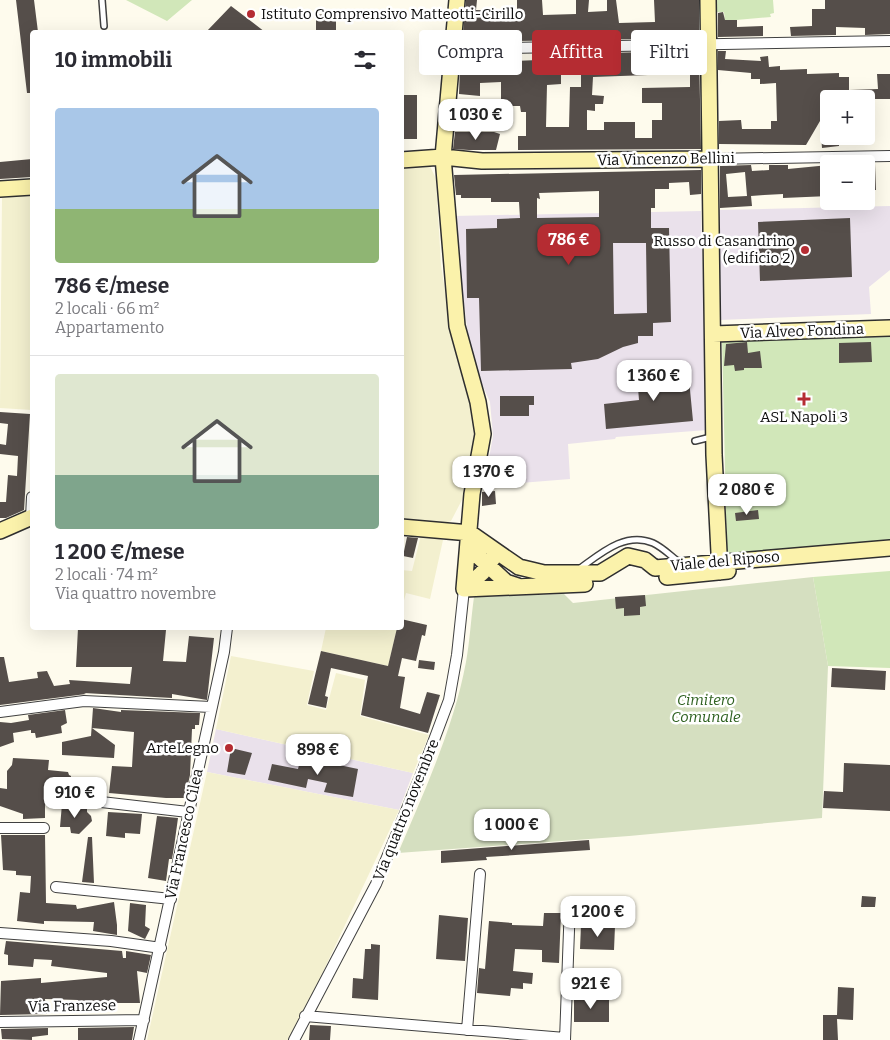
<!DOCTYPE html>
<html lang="it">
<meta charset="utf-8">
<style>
:root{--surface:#fff;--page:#f7f7f7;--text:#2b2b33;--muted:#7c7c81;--line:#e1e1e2;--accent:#b52c32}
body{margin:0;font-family:Bitter,serif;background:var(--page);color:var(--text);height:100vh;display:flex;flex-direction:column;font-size:19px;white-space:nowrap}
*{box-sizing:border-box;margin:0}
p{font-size:16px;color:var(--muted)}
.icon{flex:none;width:28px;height:28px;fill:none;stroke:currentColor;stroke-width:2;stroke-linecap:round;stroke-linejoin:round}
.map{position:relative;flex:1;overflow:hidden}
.panel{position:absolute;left:30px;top:30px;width:374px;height:600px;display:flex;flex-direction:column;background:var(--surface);border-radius:5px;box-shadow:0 5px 20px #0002}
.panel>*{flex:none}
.banner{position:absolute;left:419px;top:30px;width:396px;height:45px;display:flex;gap:10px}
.fabs{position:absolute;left:820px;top:90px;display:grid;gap:10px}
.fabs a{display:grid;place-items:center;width:55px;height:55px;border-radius:5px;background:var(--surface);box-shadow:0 5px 20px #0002;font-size:25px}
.price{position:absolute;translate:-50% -42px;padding:0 11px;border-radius:10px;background:#fff;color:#222;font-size:16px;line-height:32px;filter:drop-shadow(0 1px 2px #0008)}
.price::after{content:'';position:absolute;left:50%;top:30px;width:15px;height:11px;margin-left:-8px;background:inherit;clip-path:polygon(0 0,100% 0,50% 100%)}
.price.on{background:var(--accent);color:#fff}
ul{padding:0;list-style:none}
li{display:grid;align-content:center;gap:10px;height:265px;padding:0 25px}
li+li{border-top:1px solid var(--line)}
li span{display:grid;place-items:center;height:155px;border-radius:5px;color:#555}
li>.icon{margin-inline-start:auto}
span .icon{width:90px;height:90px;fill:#fffc;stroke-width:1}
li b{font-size:21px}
h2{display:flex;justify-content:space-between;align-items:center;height:60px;padding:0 25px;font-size:21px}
.chip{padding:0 18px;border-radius:5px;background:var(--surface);box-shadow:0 5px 20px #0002;font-size:18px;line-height:45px}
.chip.on{background:var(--accent);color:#fff}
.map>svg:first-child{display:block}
.industrial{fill:#eae1eb}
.farmland{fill:#f3f0cf}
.green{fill:#d1e7b9}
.cemetery{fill:#d5dfc0}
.building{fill:#554e4a;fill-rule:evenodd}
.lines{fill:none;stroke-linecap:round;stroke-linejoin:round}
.lane-casing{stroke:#404040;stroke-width:8}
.street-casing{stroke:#404040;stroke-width:12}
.secondary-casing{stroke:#2f2f2f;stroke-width:18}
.lane{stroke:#fff;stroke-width:5}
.street{stroke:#fff;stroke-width:10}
.secondary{stroke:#fbf2ab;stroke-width:15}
.poi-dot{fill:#b52c32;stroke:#fff;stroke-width:2}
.labels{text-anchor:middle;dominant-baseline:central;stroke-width:5;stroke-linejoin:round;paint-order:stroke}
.poi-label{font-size:15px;fill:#0d0d0d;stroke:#fff;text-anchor:end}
.street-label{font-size:15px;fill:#0d0d0d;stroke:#fff}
.park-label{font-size:15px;font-style:italic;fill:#2e6120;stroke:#fff}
</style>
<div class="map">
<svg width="890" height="1040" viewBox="0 0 890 1040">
<rect width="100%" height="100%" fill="#fefbed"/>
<path class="industrial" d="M890,206V270L869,287L871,314L719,320L718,210Z
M701,211L707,430L616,437L615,439L568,444L570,479L484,486L493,436L490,402L471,359L453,216Z
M216,729L413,773L399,810L207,772Z"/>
<path class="farmland" d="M430,166L436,179L441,265L452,336L475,418L476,439L472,465L464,496L451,521L445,523L401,521V168Z
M32,194V410L0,408L2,198Z
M421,535L443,540L430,599L406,593L401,611V570L412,571Z
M326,628H397L388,666L321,651Z
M231,656L314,671L307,705L326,710L336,673L365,680L360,716L429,735L413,773L216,729Z
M207,772L399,810L291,1040H147Z"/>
<path class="green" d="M126,0H192L167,21Z
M714,0H773L774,13L770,14L771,17L725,21L724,12H714Z
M890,337V541L727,554L722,340Z
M890,571V668L828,666L813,577Z"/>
<path class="cemetery" d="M813,577L828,666L822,818L629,836L398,853C424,792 454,727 466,662C470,640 471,618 474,597L564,594L573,603Z"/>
<path class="building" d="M16,0H34L38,32H32V93H27Z
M466,0H477L476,10L517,11V0H542L543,15L576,14V0H589L588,12L607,11V0H616L619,23L655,22L654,0H699V38L517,41V34H463Z
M825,0H890V34L865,35V28L836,27V35L791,36L790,27L812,26V9H825Z
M231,6L265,32H206Z
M723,12L725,20H737V27L763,26V36L718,37V13Z
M316,14L336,16V32H316Z
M699,51L701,149L518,150V136H526V112H521L520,106H501V82L480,83V96L459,94L460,67L465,63L586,58L585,67H561V84L547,85L546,127H569L570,87H581V68L606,69L605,53L648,52V75L593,77L592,95L604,96L603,104H595V111L587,110V130H604V122H635V138H652V120H662V103H642V88L690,87V67L675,68V57H671V52Z
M718,51H726L725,59L761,61L760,57L768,56L769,67L780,66V70L807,69V74L839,73V77H849V90L878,89L877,74H890V99H829V136H839V146L822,148L820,121L806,145L719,144V121L741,120L742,129H771V121H777L776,83L760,84V79H751V73L718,70Z
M401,95H417V139H401Z
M455,132H494L500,134L496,150H469L453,149Z
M32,159V177L0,179V162Z
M866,163H875L876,190H866Z
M751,165L752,171L769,170V165H788V169L829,165V196L783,198V194L764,195L751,196L752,206L720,208V166ZM745,172L747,196L728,197L726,174Z
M701,170V194L690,195L689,182L669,183V189H655V208H651V228H669L671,322L653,323V336H638V343L623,347L598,359L571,363L572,369L481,371L479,298H467L466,229L497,228V219L520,218L519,202H491V198H461V195H456L454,175ZM599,191V217L537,218V198L540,199L539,193ZM613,243H646L647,313L614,314Z
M850,218L852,277L760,281L758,222Z
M747,342L748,353L760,351L762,368H744V370L735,371L734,365L724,366L726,344Z
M871,342L872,362L839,363V343Z
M688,369L693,421L606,429L604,404L639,400L637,376Z
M500,396H534V405H529V416H500Z
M0,412L30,414L24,510L6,518H0V502H6L8,475L17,476L18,456L0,454V444L6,445L8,424L0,423Z
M495,491L496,504L482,506V492Z
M758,510L759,519L736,521L735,513Z
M407,537L418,538L413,558L403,556Z
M645,595L646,606L640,607V615L624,616V608L616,609L615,597Z
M401,619L427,625L425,636L422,635L416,661L402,658L398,676L405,677L400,708L420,714L427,692L440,695L428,733L361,715L368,676L331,668L325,696L328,697L326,708L308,704L321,651L388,666L397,628H401Z
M78,628L166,630L163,661L186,662L189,636L214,638L207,700L172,694V698L84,693L86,694L0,705V657H4L9,682L38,678L37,672L47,671L54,686L70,684L69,680L130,684L132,667H76Z
M419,660L435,662L434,670L418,668Z
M832,668L886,671L885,690L831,687Z
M93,708L121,712V710L200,713L199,725H195V729H192L190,775L185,798H166L109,793L112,766L132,767L134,732L92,728L115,745L114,758L62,755V742L91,736Z
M65,710L67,723L61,726L62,733L36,738L35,733H31V730L13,733L14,742L0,747V722L11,723L29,720L28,715Z
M231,748L252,753L245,775L227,772Z
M301,757L358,769L353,797L324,792L327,783L308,779L306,788L268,780L272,764L298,769Z
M13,758L49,760L48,770L68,772L69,775L71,776V784H76L75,792L45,789V818L23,819V814L0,806V788L7,789V771L12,765Z
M844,763L890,765V811L823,808L824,791L843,792Z
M62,804L87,809V812L91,816L92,821L79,834L71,833L70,827H60Z
M108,812L142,814L140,834L125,833V838L106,836Z
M157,816L178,818L174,847L172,859H169L166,881L148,878Z
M1,835H45L46,903L76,905L77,909L114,902L117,925V935L93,931L94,922L44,921V924L17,921L20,892L30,893L31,876L16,875V871L3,870Z
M88,837H92L94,883L82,882Z
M589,840L590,850L486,857L487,860L441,863V851Z
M862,896L876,897L875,907H861Z
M130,903L146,905L145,926L150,929L145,939L128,931Z
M544,913H561L559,963L542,962V950L515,949L513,971L533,973L532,984L523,983V989L511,988L510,996L477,993L479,968L485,969L489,921L512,923V925L543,926Z
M439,915L468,918L465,961L436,959Z
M581,925L615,926L614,950L580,949Z
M6,941L122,951L123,958H126V951L151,955L147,973L137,971L140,1003H115L92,1012L79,1010L78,1000L45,999L47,1014L0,1015L1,981L41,978V983L107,977V973L51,966L52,960L34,959L33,967L8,965V955L4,954Z
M371,944L380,945L378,1000L352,998L353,978L363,979L365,949H371Z
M838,987L854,988L853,1020L837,1019L838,1040H823V1015H837Z
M574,998H609V1022H574Z
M310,1025L331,1026L330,1040H309Z
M134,1027L132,1040H78V1028Z
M48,1028V1035L32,1037V1040L2,1039L1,1029Z"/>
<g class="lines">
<g class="lane-casing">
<path id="lane" d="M102,0L104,26
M695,441L711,437
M579,569C600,554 625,531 653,543C662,547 671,556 679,562"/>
</g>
<g class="street-casing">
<path id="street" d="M453,49L890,41
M710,159L890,156
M31,518L32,497
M0,712L84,701L211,707
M58,797L188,812
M0,828H44
M56,887L171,899
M0,933L111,941L161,948
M305,1016L565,1038
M0,1022L144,1020
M467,1030L480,874
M139,1040L224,652L227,628
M294,1040L376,884L422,772L449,700L457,655L464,589
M565,1040L570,903"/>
</g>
<g class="secondary-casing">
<path id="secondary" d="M457,0L443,157L457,326L478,402L483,434L472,494L464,589
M708,0L714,455L720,572
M401,160L443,157L482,161L710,159
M0,189L32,187
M713,334L890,328
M401,527L470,533L519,567L544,573H600L628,556L645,560L655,568L890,548
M0,531L32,517
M469,548L506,582L518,586
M667,577L728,571
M464,589L585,584
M464,589L482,573L493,558"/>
</g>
<use href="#lane" class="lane"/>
<use href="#street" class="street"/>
<use href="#secondary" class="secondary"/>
</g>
<g class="poi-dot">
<circle cx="251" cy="14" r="5"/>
<circle cx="805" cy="250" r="5"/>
<path d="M801.5 391.5h5v5h5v5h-5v5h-5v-5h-5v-5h5z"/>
<circle cx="229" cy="748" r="5"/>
</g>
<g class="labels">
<g class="poi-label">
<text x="261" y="14" text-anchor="start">Istituto Comprensivo Matteotti-Cirillo</text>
<text x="795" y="241">Russo di Casandrino<tspan x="795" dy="17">(edificio 2)</tspan></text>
<text x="804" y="417" text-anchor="middle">ASL Napoli 3</text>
<text x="219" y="748">ArteLegno</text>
</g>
<g class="street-label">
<text transform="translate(666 159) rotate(-1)">Via Vincenzo Bellini</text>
<text transform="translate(802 331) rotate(-2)">Via Alveo Fondina</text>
<text transform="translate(725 561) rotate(-5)">Viale del Riposo</text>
<text transform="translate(406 810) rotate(-68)">Via quattro novembre</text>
<text transform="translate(184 834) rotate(-78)">Via Francesco Cilea</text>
<text transform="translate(72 1006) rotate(-1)">Via Franzese</text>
</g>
<g class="park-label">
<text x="706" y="700">Cimitero<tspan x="706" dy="17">Comunale</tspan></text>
</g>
</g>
</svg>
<div class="fabs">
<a>+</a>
<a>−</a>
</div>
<b class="price" style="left:476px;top:141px">1 030 €</b>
<b class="price on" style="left:569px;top:266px">786 €</b>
<b class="price" style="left:654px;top:402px">1 360 €</b>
<b class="price" style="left:489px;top:498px">1 370 €</b>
<b class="price" style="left:747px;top:516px">2 080 €</b>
<b class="price" style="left:318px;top:776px">898 €</b>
<b class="price" style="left:75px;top:819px">910 €</b>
<b class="price" style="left:512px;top:851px">1 000 €</b>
<b class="price" style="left:598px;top:938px">1 200 €</b>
<b class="price" style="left:591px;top:1010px">921 €</b>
<div class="banner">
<a class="chip">Compra</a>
<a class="chip on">Affitta</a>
<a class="chip">Filtri</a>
</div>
<section class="panel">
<h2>10 immobili<svg class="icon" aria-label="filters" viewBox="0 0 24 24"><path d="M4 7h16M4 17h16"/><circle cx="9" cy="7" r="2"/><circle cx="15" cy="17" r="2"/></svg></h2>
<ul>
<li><span style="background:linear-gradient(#a9c7e8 65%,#8fb573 0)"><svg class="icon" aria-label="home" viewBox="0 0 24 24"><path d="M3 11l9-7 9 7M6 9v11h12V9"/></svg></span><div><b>786 €/mese</b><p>2 locali · 66 m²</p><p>Appartamento</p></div></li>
<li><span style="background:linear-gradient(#dfe7d0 65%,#7fa58c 0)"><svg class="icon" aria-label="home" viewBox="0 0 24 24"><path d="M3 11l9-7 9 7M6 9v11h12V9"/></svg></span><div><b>1 200 €/mese</b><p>2 locali · 74 m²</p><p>Via quattro novembre</p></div></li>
</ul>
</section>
</div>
